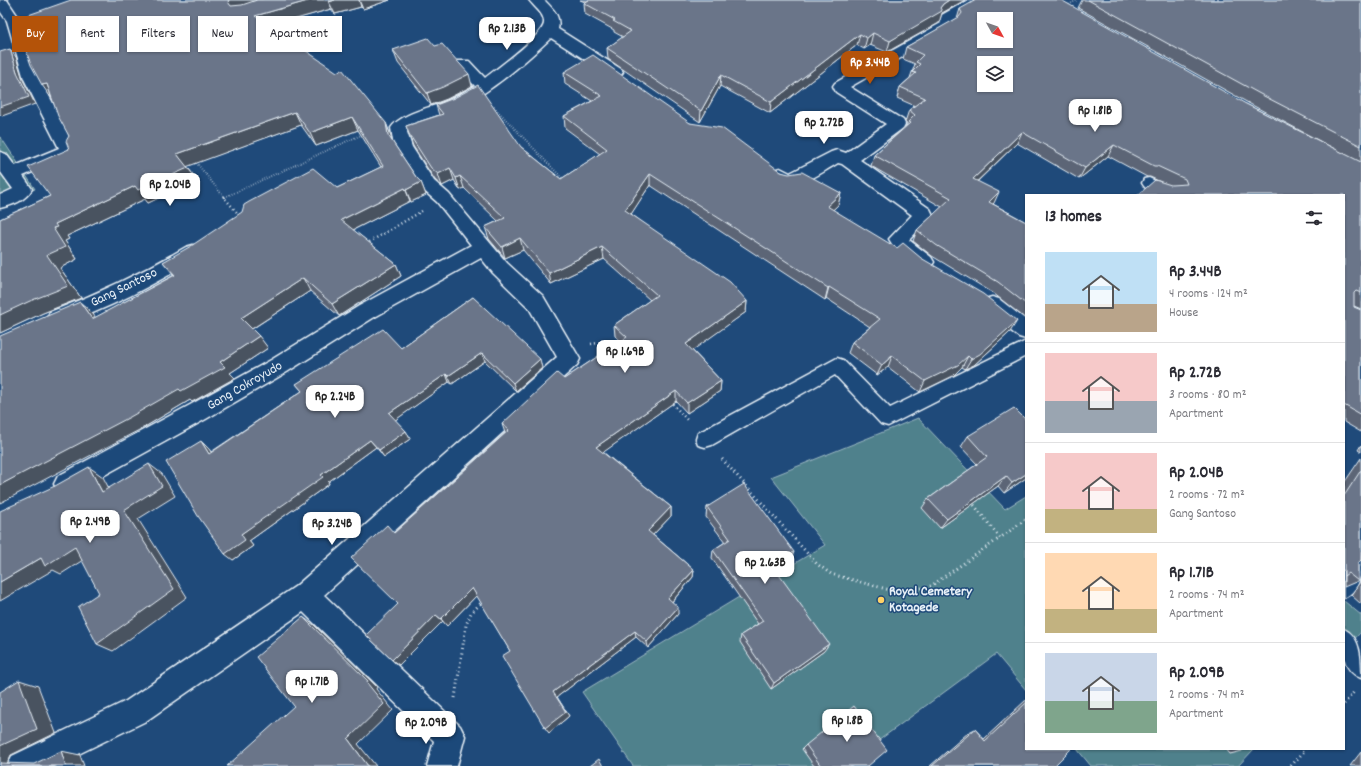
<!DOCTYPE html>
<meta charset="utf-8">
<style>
:root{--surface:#fff;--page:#f2f2f3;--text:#2b2b33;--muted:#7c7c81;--line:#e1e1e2;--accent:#b45309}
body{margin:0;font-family:Dekko,sans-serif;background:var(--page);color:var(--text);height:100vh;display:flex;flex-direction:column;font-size:15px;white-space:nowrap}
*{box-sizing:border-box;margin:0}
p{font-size:13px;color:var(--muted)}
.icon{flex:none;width:22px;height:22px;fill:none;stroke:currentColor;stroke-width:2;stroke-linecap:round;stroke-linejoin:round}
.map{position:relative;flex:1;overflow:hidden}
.details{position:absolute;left:1025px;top:194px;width:320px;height:556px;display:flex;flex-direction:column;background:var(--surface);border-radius:0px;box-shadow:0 1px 3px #0004}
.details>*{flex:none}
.hud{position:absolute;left:12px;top:16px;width:380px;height:36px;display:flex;gap:8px}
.needle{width:26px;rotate:130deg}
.fabs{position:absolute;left:977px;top:12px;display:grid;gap:8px}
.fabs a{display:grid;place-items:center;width:36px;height:36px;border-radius:0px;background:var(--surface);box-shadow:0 1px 3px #0004;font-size:20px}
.price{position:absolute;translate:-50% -34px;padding:0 9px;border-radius:8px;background:#fff;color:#222;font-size:13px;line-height:26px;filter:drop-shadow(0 1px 2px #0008)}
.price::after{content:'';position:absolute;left:50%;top:24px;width:12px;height:9px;margin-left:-6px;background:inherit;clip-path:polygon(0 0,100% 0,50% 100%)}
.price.active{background:var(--accent);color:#fff}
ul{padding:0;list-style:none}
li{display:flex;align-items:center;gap:12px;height:100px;padding:0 20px}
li+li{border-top:1px solid var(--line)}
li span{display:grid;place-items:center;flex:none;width:112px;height:80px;border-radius:0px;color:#555}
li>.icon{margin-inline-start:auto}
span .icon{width:48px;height:48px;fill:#fffc;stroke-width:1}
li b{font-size:17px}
h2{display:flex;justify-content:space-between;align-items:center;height:48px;padding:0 20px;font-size:17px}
.chip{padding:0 14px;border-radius:0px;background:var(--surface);box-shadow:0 1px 3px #0004;font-size:14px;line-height:36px}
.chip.active{background:var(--accent);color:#fff}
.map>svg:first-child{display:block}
.green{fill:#50818c;stroke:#9cb9c2}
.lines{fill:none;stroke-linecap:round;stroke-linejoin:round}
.lane-casing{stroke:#e8f1f8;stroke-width:3}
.street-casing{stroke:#e8f1f8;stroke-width:3}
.path-far2{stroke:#e8f1f8;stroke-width:2;stroke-dasharray:0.5 2;stroke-linecap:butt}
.path-far1{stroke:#e8f1f8;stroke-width:2.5;stroke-dasharray:1 3;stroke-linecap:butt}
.path{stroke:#e8f1f8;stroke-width:3;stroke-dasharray:1 3.5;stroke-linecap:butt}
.lane{fill:#1f4a7a;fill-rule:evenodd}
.street{fill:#1f4a7a;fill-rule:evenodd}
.wall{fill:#5b6576;stroke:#e8f1f8}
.shaded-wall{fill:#4a5260;stroke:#e8f1f8}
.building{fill:#6a7589;stroke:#e8f1f8;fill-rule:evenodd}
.poi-dot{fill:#ffd166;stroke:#1f4a7a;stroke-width:1.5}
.labels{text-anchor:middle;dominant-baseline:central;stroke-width:3;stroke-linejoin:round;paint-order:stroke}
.street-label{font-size:14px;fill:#e8f1f8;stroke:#1f4a7a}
.poi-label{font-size:14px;font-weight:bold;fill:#e8f1f8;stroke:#1f4a7a;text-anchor:start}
</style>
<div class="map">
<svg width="1361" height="766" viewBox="0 0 1361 766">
<rect width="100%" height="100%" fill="#1f4a7a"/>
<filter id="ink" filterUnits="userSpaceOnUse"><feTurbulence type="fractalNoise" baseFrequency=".025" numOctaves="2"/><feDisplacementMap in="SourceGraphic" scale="8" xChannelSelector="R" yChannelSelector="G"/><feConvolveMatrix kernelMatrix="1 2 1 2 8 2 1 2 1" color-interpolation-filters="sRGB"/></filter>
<g filter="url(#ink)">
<path class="green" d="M0,136L35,189L0,204Z
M918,418L1005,509L1026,496V690L996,654L844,766H633L582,692L825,545L771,477Z
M1344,601L1361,615V632L1344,650Z
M1077,749H1254L1238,766H1091Z"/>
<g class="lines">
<g class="lane-casing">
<path id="lane" d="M1149,178L1176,191L1178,195C1166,195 1149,196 1142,183L1144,179Z
M1026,341V356L888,426L881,424L835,375L712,445L705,447L698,445L696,439L698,433L837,358L843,360L890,408Z
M1361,557C1361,576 1361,589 1344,598V571L1354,560Z
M1344,629C1361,637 1361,659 1361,678C1340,670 1344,648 1344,629Z"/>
</g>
<g class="street-casing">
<path id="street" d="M0,0H7L21,21L40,79L78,150L75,154L23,176L32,189C25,201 13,205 0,208V195L13,189L0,171V152L6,154L15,166L59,148L24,79L7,21L0,11Z
M529,0H544C553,9 561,16 558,29L621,69L623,72L621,75H609L551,38C522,65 492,91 457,109C445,115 414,120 407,132L412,147L434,181L449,194L507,263L543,296L580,359L577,365L324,595L460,726L465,736L457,766H427L434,741L303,612L146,721L54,766H7L12,756L126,701L296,586L557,357L529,308L493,273L481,258L373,318L287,372L206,419L74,492L66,495L58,492L54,484L58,476L190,405L271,360L359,306L471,245L437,202L422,189L394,147L391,128C400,114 429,108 444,102C454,98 465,91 475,86L457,67L455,64L457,61H469L485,78C496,69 544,35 544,23C545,14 534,7 529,0Z
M968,0H985L983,3L954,20L957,24L955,27L850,87L903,120L905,124L903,128L860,160L930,209L933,215L909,240L931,257L934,262L931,267C914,272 897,253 889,239L912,215L842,164L838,163C820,173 787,200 771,174L774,170L780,168L790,173L831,152L837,150L846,153L886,124L836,92L833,86L835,83L941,23L938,19L940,16Z
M193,245L200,247L203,252L200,257C154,284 108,310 57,326L50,324L47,318L50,312C97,294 142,273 186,247Z
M992,297L999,299L1026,320V339L1019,337L985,311L982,305L985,299Z"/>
</g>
<path class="path-far2" d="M1067,6L1077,0
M494,107L564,180
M195,161L224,197
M225,197L363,134"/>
<path class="path-far1" d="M223,196L240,216
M224,197L227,196
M366,244L422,211
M591,344L604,342L616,347
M670,401L688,421"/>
<path class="path" d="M722,459L817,564L831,574L901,593L931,586L1000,538
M974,505L1000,538L1026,519
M455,698L466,625L471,613L482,602
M1344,704L1354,692
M1291,766L1306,749"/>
<use href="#lane" class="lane"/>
<use href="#street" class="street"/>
</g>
<path class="wall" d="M71,0H390L363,9L361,7L335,14L331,9L270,26L386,123L391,136L392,141L416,177L421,182L426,195L411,202L410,201L353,230L396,264L401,276L339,316L310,291L252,329L268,348L230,373L235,378L192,402L190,400L143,428L80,302L93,314L95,318L174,275L163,262L337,188L381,167L358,130L316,146L301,125L187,166L197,180L148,203L145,199L67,236L69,239L65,241L77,259L60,268L81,298L43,313L0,333V219L50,196L69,149V136L26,38Z
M580,0H965L942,13L939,23L887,52L870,45L864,49L857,45L770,113L720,86L700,122L608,59L607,48L623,37L614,32V30L585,14L584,3L585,2Z
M1082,0H1361V309L1354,306V307L1361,310V432L1344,422V195H1138L1161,182L1150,177H1147L1108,156L1079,179L1017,143L977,182L994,203L993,204L1026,222V319L993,293L932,256L913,241L917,230L942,207L871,166L874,155L907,125V123L905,122L909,110L915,106L897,98L900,87L910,78L915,64L903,59L906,47L957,19L960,9L1246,104L1346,155L1252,105L1078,8Z
M435,46L472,86L447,99L431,105L398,63L393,50Z
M564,72L690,123L781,172L841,193L838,205L833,210L1010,332L974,365L965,369L962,367L953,376L920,392L888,367L877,375L848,353L852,342L870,327L826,298L825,300L650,185L631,214L747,301L746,312L692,350L721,381L720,391L687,413L676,401L603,452L671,507V516L653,535L694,570L693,577L672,602L678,614L648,648L636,637L557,697L569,716L549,733L510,651L477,595L447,626L443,621L399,665L392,660L398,604L394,533L505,433L502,424L564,379L621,341L615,336L614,325L650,300L604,259L551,284L523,250L505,258L489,239L485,227L498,221L464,188L460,190L454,180L442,186L435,180L413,146L406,126L439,115L436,105L521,147L561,179L600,154L565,128L564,116L592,101L565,84Z
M473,297L542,368L516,391L485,361L452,384L449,382L395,420L406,431L410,439L384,457L376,447L328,482L329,484L249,541L253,546L233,560L201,441L209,449L211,452L302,391L296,384L401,348Z
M1026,420V478L1004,493L998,486L940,528L922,508L928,499L977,464L961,447L968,436Z
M1361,445V452L1358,450Z
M1361,458V560L1358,563V581L1344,587V483Z
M707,507L791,560L776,570L824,651L771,689L740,642L741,635L758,624L712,558L713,550L725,542L706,517Z
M1361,572V604L1351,595L1360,582Z
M1026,700V749L1054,766H930L969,732L975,729L984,739Z
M806,745L868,766H814L802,749Z
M1226,749H1244L1242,751L1230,754Z
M1361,752V766H1350Z"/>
<path class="shaded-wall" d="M229,0H263L235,15L228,2Z
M311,0H328L331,9L261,29L255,16Z
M335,0H359L361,7L335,14L329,2Z
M359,0H390L363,9Z
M949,0H965L942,13L939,23L887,52L890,41L940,8L943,4Z
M873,33L870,45L864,49L867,38Z
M860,34L857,45L770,113L771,102Z
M10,49L16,57L23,80L35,104L2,116L0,114V107L17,72Z
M469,74L472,86L447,99L431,105L427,93Z
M721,75L720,86L700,122L701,111Z
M47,84L52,99L42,85Z
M295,112L301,125L186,167L177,154Z
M352,117L358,130L316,146L310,133Z
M386,123L391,136L393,148L388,135Z
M1022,132L1017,143L968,190L973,179Z
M1114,145L1108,156L1079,179L1085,168Z
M188,168L197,180L148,203L145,199L67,236L69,239L65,241L77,259L60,268L81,298L43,313L0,333V315L47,255L55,224L135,186Z
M450,168L454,180L442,186L438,174Z
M650,174V185L626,222L625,210Z
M460,176L464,188L460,190L456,178Z
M421,182L426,195L411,202L406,190Z
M405,188L410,201L347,233L341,220Z
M999,192L994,203L984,213L989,202Z
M841,193L838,205L824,218L827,206Z
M520,238L523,250L505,258L502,247Z
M602,247L604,259L551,284L549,273Z
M396,264L401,276L339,316L332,304Z
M303,278L310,291L250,330L241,318Z
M829,287L826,298L825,300L828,288Z
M747,301L746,312L686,355V344Z
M80,302L93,314L105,331L92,319Z
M1017,321L1010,332L974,365L965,369L971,359Z
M259,336L268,348L230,373L235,378L192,402L190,400L143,428L0,503V485L220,362Z
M482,353L485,361L452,384L448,376Z
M892,356L888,367L877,375L882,365Z
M968,356L962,367L953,376L920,392L925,381Z
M540,359L542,368L516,391L513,383Z
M446,374L449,382L394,421L389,413Z
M721,381L720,391L687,413V403Z
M676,391V401L598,456L596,447Z
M406,431L410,439L384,457L379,450Z
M370,440L376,447L328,482L329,484L249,541L253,546L233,560L225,554L241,534L321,475Z
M201,441L209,449L217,461L209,454Z
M149,464L162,474L175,496L138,519L187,597L113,651L97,644L124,510Z
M89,467L103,477L116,502L102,492Z
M1026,474V478L1004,493L1012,483Z
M1006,476L998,486L940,528L947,519Z
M671,507V516L649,539L648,531Z
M75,547L91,555L61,574L53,570L0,601V582L41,558Z
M794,552L791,560L770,573L772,565Z
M694,570L693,577L669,605L668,598Z
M472,588L477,595L447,626L441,619Z
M678,607V614L648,648L647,642Z
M436,615L443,621L399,665L392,660Z
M303,617L314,625L377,687L376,689L393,710L358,744L376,766H368L348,739Z
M635,631L636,637L557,697L569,716L549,733L545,728L553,692Z
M829,644L824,651L771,689L774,683Z
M19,680L38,686L56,733L11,755L6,766L0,765V746Z
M61,751L80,755L84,766H66Z"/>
<path class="building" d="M71,0H229L228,2L231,6L242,5L257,0H311L255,16L337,72L342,69L386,123L388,135L416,177L421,182L406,190L405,188L341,220L396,264L332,304L303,278L241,318L259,336L220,362L225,367L181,391L179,389L130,417L0,485V336L80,302L92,319L175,275L163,262L191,246L242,212L244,205L249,202L313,168L337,188L383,166L352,117L310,133L295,112L177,154L188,168L138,190L135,186L55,224L57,227L53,228L65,247L47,255L68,286L30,301L0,315V219L50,196L28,167L69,149L66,141L69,136L58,116L47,84L42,85L31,65L22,39L26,38L17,19Z
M329,0H335L329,2Z
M589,0H949L943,4L940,8L942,11L890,41L873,33L867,38L860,34L771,102L721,75L701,111L607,48L631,31L613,21L615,20L584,3Z
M976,0H1061L1246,104L1361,162V293L1356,291L1354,293V307L1361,310V415L1344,405V195H1138L1155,180L1171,185L1187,184L1185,179L1157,166H1154L1114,145L1085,168L1022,132L973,179L999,192L989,202L1026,222V304L998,282L936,245L917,230L951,198L874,155L910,123L908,122L915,115L909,110L925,98L900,87L916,73L912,72L920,64L916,62L923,55L906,47L959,17L962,13L960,9ZM984,19H1006V41H984ZM984,63H1006V85H984Z
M1088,0H1361V146L1260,94Z
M428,38L435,46L442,44L469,74L443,87L427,93L393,50Z
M10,49L17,72L29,97L0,107V52Z
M593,55L690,123L722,128L781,172L789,174L802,172L841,193L827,206L897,248L903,243L921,258L983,294L1017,321L980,354L971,359L968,356L958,365L925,381L892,356L882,365L852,342L880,319L829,287L828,288L650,174L625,210L730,282L747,301L686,344L721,381L687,403L676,391L596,447L671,507L648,531L694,570L668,598L678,607L647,642L635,631L553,692L566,712L545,728L502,656L510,651L472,588L441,619L436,615L392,660L366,635L398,604L351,558L387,525L394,533L447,486L509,430L502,424L557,373L564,379L627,337L614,325L657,295L602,247L549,273L520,238L502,247L485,227L505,218L460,176L456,178L450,168L438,174L431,168L409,134L406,126L443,114L436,105L454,98L478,85L521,147L561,179L607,149L564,116L602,96L564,72Z
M473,297L540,359L513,383L482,353L448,376L446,374L389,413L406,431L379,450L370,440L321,475L323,477L241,534L245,540L225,554L198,516L166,462L201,441L209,454L302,391L296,384L383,329L401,348Z
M1014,408L1026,420V474L1012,483L1006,476L947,519L928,499L987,457L968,436Z
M149,464L162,486L124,510L174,589L97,644L78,607L99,593L75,547L45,566L41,558L0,582V511L55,486L89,467L102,492Z
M1361,470V560L1358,563V581L1348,573L1344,576V496Z
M744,484L794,552L772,565L829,644L774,683L741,635L763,621L713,550L730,539L707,507Z
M303,617L368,681L367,683L384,704L348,739L368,766H227L294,706L256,657Z
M19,680L37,729L0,746V692Z
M1026,703V749H1071L1054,766H932L975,729L985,741Z
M854,706L887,750L868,766H821L806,745Z
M61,751L66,766H0V763L34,764Z
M599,759L603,766H590Z"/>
</g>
<circle class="poi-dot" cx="881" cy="600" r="4"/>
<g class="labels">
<g class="street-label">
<text transform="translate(124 288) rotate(-26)">Gang Santoso</text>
<text transform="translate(245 386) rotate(-30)">Gang Cokroyudo</text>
</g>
<g class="poi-label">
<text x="889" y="592">Royal Cemetery<tspan x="889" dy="16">Kotagede</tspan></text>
</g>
</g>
</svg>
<div class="fabs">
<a><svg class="needle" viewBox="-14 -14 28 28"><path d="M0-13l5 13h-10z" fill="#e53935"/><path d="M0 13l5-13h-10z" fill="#7c7c81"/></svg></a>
<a><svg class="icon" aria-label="layers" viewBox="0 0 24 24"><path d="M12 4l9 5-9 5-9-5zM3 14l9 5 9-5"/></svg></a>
</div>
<b class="price" style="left:507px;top:51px">Rp 2.13B</b>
<b class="price active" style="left:870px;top:85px">Rp 3.44B</b>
<b class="price" style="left:1095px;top:133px">Rp 1.81B</b>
<b class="price" style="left:824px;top:145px">Rp 2.72B</b>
<b class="price" style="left:170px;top:207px">Rp 2.04B</b>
<b class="price" style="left:625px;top:374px">Rp 1.69B</b>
<b class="price" style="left:335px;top:419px">Rp 2.24B</b>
<b class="price" style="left:90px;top:544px">Rp 2.49B</b>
<b class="price" style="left:332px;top:546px">Rp 3.24B</b>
<b class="price" style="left:765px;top:585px">Rp 2.63B</b>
<b class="price" style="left:312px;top:704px">Rp 1.71B</b>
<b class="price" style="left:847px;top:743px">Rp 1.8B</b>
<b class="price" style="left:426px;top:745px">Rp 2.09B</b>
<div class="hud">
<a class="chip active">Buy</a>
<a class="chip">Rent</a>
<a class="chip">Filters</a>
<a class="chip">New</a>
<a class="chip">Apartment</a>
</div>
<section class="details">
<h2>13 homes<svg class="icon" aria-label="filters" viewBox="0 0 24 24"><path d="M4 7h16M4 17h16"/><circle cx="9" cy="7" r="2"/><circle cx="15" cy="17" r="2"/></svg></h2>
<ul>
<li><span style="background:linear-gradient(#bfe0f5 65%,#b9a48a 0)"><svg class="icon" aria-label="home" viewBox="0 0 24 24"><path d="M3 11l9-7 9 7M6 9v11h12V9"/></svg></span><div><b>Rp 3.44B</b><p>4 rooms · 124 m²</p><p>House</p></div></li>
<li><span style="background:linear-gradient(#f6c9c9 60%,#9aa5b1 0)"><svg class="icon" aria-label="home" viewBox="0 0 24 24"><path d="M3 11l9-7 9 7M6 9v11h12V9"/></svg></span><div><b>Rp 2.72B</b><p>3 rooms · 80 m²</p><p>Apartment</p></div></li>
<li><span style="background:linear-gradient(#f6c9c9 70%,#c2b280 0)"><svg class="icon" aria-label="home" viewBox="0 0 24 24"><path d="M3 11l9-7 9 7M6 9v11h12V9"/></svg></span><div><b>Rp 2.04B</b><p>2 rooms · 72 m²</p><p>Gang Santoso</p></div></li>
<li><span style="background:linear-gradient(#ffd9b3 70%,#c2b280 0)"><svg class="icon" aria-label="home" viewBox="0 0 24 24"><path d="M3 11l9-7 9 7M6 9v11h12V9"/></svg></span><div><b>Rp 1.71B</b><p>2 rooms · 74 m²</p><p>Apartment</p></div></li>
<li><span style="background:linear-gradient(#c9d6e8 60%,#7fa58c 0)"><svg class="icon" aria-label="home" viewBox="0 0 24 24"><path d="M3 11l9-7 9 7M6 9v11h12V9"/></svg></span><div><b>Rp 2.09B</b><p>2 rooms · 74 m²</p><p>Apartment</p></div></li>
</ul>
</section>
</div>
